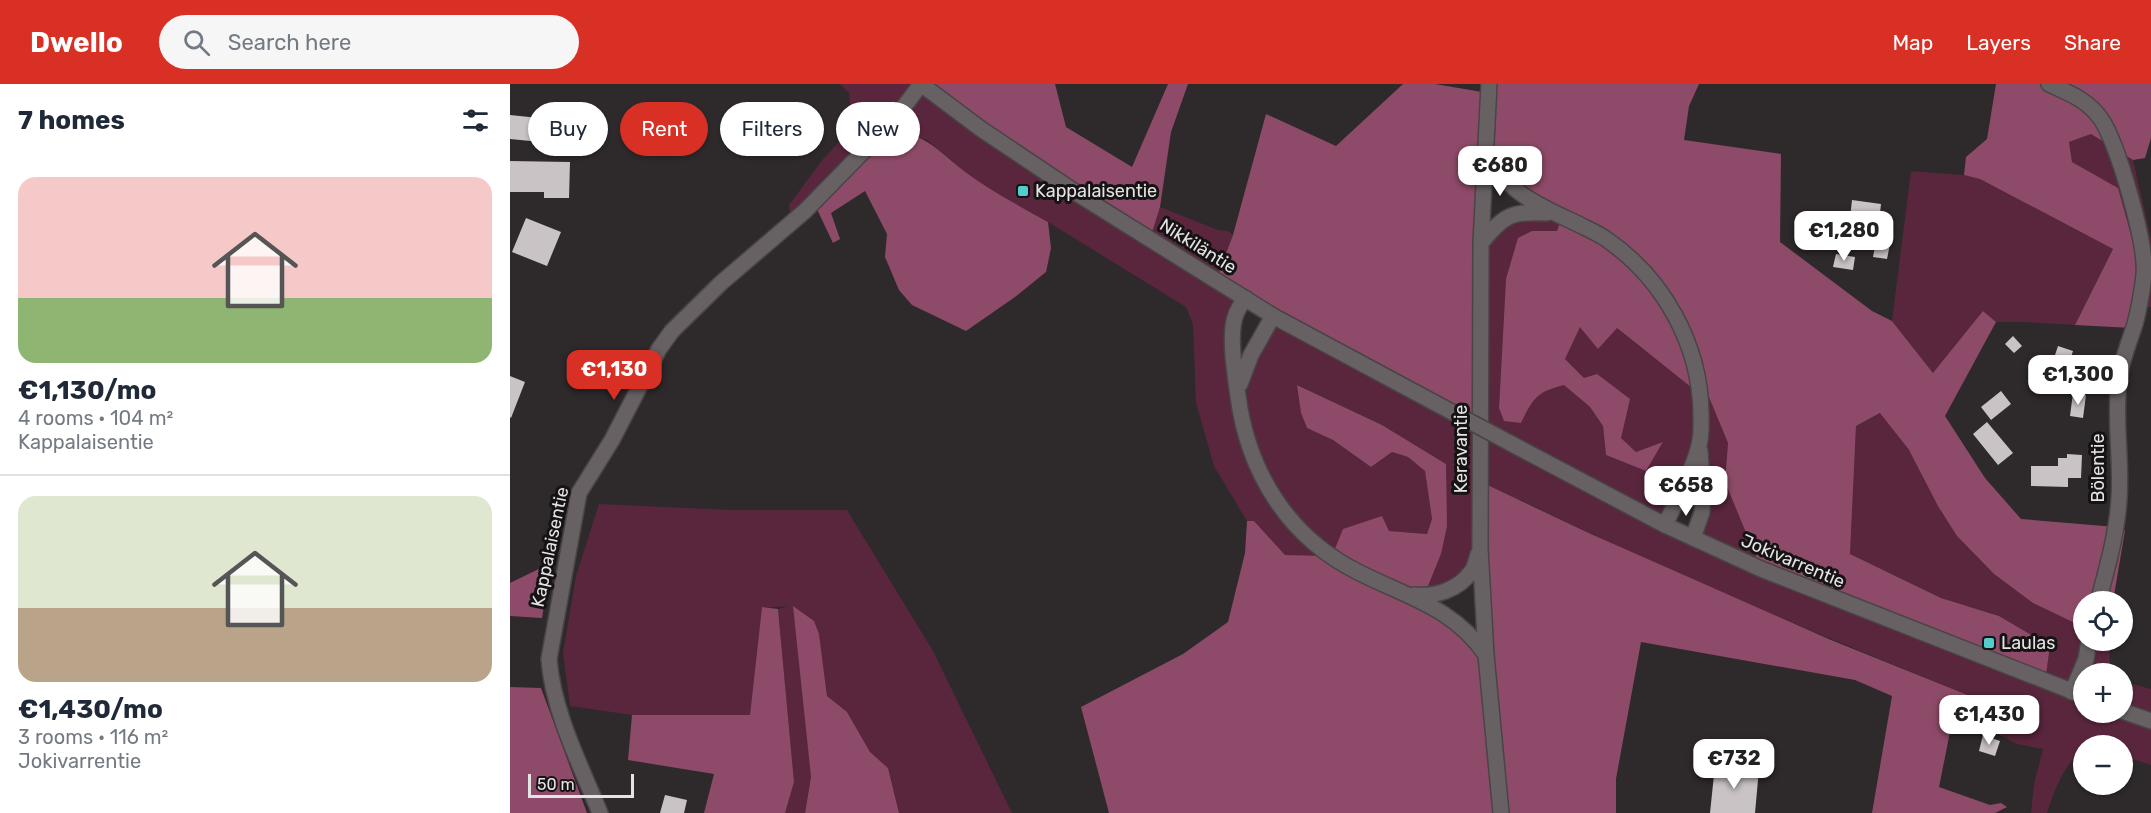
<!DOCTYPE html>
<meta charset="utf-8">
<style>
:root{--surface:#fff;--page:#f6f6f7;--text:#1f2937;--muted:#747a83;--line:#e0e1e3;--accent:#d93025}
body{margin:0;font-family:Rubik,sans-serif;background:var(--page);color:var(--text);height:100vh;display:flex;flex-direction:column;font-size:22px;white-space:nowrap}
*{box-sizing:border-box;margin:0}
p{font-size:20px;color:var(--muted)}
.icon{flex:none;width:33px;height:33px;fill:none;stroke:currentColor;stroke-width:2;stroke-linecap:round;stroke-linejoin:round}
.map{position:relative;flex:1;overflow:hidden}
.panel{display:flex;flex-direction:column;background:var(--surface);width:510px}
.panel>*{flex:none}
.hud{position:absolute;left:18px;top:18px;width:570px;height:54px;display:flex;gap:12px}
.buttons{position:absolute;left:1563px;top:507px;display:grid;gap:12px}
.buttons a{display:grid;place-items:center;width:60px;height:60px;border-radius:50%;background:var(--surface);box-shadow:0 2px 4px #0004;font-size:30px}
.scale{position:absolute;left:18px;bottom:15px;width:106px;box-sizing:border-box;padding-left:6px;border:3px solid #e6e3e4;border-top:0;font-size:16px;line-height:21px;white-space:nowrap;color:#e6e3e4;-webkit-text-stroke:4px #151314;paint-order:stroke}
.price{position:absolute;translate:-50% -51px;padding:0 14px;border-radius:12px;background:#fff;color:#222;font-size:20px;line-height:39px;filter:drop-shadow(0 2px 3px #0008)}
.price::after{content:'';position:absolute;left:50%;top:36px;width:18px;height:14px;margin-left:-9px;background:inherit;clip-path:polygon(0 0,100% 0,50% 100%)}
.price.on{background:var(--accent);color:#fff}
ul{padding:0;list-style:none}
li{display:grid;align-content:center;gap:12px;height:318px;padding:0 18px}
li+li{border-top:2px solid var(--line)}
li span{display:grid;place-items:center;height:186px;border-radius:18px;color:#555}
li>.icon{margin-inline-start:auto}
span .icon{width:108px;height:108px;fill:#fffc;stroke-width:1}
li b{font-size:26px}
h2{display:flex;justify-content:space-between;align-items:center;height:72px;padding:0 18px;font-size:26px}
.chip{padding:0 21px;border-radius:27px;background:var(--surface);box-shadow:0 2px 4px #0004;font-size:21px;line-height:54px}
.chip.on{background:var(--accent);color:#fff}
header{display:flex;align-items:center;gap:36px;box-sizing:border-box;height:84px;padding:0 30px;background:var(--accent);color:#fff}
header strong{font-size:28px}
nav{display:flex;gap:33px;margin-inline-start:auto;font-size:21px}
.search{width:420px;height:54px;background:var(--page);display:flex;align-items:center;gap:15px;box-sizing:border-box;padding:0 21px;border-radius:33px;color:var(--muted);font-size:22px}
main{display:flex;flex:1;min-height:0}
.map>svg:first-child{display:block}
.green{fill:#59263d;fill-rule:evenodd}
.forest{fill:#8e4b69}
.building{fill:#c9c3c5}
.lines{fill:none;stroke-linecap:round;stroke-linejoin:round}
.minor-casing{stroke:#494446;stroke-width:18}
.tertiary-casing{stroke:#494446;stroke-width:18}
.secondary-casing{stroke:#494446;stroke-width:18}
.minor{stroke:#676163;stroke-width:15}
.tertiary{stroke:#676163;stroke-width:15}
.secondary{stroke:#676163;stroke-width:15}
.tertiary-bridge-casing{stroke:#494446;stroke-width:18;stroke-linecap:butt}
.tertiary-bridge{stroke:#676163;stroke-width:15}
.poi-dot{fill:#53cdcb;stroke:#151314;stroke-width:2}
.labels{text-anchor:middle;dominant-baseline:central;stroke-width:6;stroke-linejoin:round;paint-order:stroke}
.poi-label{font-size:18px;fill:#e6e3e4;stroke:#151314;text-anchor:start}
.street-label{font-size:18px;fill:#e6e3e4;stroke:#151314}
</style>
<header>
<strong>Dwello</strong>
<div class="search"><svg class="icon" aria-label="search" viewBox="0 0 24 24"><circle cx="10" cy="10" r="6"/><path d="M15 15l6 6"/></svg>Search here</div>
<nav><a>Map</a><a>Layers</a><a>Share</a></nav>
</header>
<main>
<section class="panel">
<h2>7 homes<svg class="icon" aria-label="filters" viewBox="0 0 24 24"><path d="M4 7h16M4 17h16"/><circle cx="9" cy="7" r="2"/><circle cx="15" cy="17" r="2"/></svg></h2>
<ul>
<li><span style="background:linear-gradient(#f6c9c9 65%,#8fb573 0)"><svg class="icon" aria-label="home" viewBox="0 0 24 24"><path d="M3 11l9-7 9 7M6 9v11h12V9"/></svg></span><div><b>€1,130/mo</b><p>4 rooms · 104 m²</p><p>Kappalaisentie</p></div></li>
<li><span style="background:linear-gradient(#dfe7d0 60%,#b9a48a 0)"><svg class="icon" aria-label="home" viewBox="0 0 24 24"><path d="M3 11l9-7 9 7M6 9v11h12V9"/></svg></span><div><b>€1,430/mo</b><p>3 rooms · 116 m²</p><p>Jokivarrentie</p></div></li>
</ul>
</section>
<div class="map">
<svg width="1641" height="729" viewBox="0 0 1641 729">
<rect width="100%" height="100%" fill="#2e292b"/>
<path class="green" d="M330,0H411L640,154L650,123L708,146L718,147L723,151L706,196L735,214L726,231V306L763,232L967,341L971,362L986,351L971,336V159L995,134L1052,132L1047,148L1022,147L996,195L989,324L994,336L1011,339C1023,314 1026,308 1054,301L1080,323L1093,342L1096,371L1136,387L1153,359L1126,368L1111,354L1074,294L1055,275L1070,242L1107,244L1138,269L1184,278L1218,359L1215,398L1251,485L1535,597L1540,562L1489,532L1431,514L1340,470L1346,342L1371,329L1403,372L1447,452L1484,490L1523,519L1573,543L1574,556L1599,557L1600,581L1605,589L1574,590V628H1612L1613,595L1618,599L1641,605V681L1613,672L1612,662L1576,660C1557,678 1545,702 1537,729H1521L1524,700L1533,665L1507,660L1470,641L1480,620C1322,556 1164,491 1011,416L962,488L914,512L931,470L936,380L872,341L788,301L791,329L797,344L823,356L861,383L882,368L898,373L915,387L922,436L917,450L879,447L872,433L822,472L775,471L744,437H737L704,382L686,319L683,240L676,223L538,138L489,112L454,87L417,56L405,52L403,58L281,140L279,121L313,75L342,44L339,9ZM1191,376L1182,454L1155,441Z
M1581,50L1623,76L1641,155V223L1629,224L1608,104L1562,78L1559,58Z
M1401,87L1454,91L1470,95L1603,165L1565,241L1514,238H1486L1473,227L1424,290L1382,237Z
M89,420L221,426H337L423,567L502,729H389L378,684L360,668L337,628L317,612L309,551L284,523L301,693L295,729H275L284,698L268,525L278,522L252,524L240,631H122L60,622L53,569L66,492Z"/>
<path class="forest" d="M411,0H545L556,43L622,83L658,0H678L661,48L650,123L640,155Z
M893,0H925L978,9L979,0H1189L1179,22L1174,56L1271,70L1270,158L1362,227L1382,237L1423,289L1473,227L1486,238L1435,332L1475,394L1511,435L1606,443L1615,447L1603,517L1574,518L1573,543L1523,519L1484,490L1447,452L1428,422L1399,366L1370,329L1346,342L1340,470L1431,514L1489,532L1540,562L1535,598L1251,485L1215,398L1218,359L1186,282L1191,311L1107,244L1088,265L1070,243L1055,275L1074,294L1087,290L1120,315L1111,354L1126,368L1153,358L1136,387L1096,371L1093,342L1080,323L1054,301C1026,308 1023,315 1011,339L994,337L989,324L996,195L1008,154L1022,147H1047L1052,133L1023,118L975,66L971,336L706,196L723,151L756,30L826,62Z
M1486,0H1641V54L1635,74L1623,76L1581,50L1559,58L1562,78L1608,104L1624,162L1629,224L1622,244L1565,241L1603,165L1470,95L1454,91L1456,73L1477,55Z
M405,52C424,59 438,75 454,87C481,107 509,122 538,138L541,164L536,188L505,213L456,247L402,221L389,206L375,173L377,150L355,107L321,129L330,155L323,159L305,121L371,57L402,58Z
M787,301L872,341L936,380L937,442L931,470L914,512L975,570L971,398L1081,450L1321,556L1480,620L1470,641L1441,643L1429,703L1480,721L1491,719L1497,723L1485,729H1362L1382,612L1345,596L1131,558L1106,695V729H599L571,623L673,570L718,538L735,469L737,437H744L775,471L822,472L833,445L872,432L879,447L917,450L922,435L915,387L898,373L882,368L861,383L823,356L797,344L791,329Z
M41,479L32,534L0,532V499Z
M283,522L304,537L309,550L317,612L337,628L360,668L378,684L389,729H295L301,693Z
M252,523L268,525L284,698L275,729H194L204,690L118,676L122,631H240Z
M0,603L31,604L77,729H0Z"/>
<path class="building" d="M0,31L29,34L28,44L63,48L61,61L0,55Z
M0,77L60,78L59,114H34V108H0Z
M1342,116L1371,120L1369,138L1340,134Z
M16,134L51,148L37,182L2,168Z
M1313,143L1328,146L1325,163L1310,160Z
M1367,152L1381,155L1377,175L1363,173Z
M1326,170L1345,173L1343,186L1323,183Z
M1503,252L1512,262L1504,269L1495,260Z
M1548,262L1563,267L1559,279L1544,274Z
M0,292L15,298L1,334L0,333Z
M1491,307L1501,320L1481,336L1471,323Z
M1563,309L1576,311L1573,334L1560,332Z
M1477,338L1503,369L1488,381L1463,350Z
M1557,370L1572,371L1571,394H1558V403L1521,402V382H1548V374H1557Z
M1473,651L1490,657L1485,672L1469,667Z
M1205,681L1249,685L1245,729H1200Z
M155,711L177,716L174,729H150Z"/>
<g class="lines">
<g class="minor-casing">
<path id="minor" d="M1539,0C1559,9 1578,16 1591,35C1608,60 1637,161 1634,191C1632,208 1629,225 1625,240C1619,259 1611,277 1609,297C1604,336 1612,376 1609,415C1607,450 1597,484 1588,518
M1562,608L1576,575L1579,556
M90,729C70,680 43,628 39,575L69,409L102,356L149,265L162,247L211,199L295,127L384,36L411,0"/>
</g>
<g class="tertiary-casing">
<path id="tertiary" d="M411,0L471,45L574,114L763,232L925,319
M1000,359L1155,441L1251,485L1574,612
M1612,627L1641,637"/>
</g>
<g class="secondary-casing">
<path id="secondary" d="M979,0L971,159L970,464L976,571L991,729
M975,65C999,112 1027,120 1072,142C1080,146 1089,150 1096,155C1153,194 1190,260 1191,329C1191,340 1192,350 1189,361C1184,385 1166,417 1155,441
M971,159C995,131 1000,127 1037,129
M735,214C732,219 728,225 726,230C718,250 725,290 728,312C738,388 778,453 848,488C897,513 943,523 976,571
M730,300L741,271L763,232
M1183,454L1192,428L1193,412L1190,367
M904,511C925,513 948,506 961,488C965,484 966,476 968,470"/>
</g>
<use href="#minor" class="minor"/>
<use href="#tertiary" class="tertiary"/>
<use href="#secondary" class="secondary"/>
<g class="tertiary-bridge-casing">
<path id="tertiary-bridge" d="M925,319L1000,359"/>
</g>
<use href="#tertiary-bridge" class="tertiary-bridge"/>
</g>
<g class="poi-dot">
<rect x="507" y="101" width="12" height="12" rx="3"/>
<rect x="1473" y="553" width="12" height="12" rx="3"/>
</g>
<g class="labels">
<g class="poi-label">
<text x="525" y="107">Kappalaisentie</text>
<text x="1491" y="559">Laulas</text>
</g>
<g class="street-label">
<text transform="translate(688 162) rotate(32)">Nikkiläntie</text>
<text transform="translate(951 365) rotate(-90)">Keravantie</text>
<text transform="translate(1588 384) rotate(-90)">Bölentie</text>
<text transform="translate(40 463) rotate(-78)">Kappalaisentie</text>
<text transform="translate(1283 477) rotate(23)">Jokivarrentie</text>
</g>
</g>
</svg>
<div class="buttons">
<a><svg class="icon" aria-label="locate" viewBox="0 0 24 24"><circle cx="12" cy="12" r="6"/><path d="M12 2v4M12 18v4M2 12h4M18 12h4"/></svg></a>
<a>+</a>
<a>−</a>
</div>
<div class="scale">50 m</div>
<b class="price" style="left:990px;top:113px">€680</b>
<b class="price" style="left:1334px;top:178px">€1,280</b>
<b class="price on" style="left:104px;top:317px">€1,130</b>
<b class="price" style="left:1568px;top:322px">€1,300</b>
<b class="price" style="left:1176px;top:433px">€658</b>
<b class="price" style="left:1479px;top:662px">€1,430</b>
<b class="price" style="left:1224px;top:706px">€732</b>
<div class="hud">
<a class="chip">Buy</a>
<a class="chip on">Rent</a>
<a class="chip">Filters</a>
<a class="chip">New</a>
</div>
</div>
</main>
